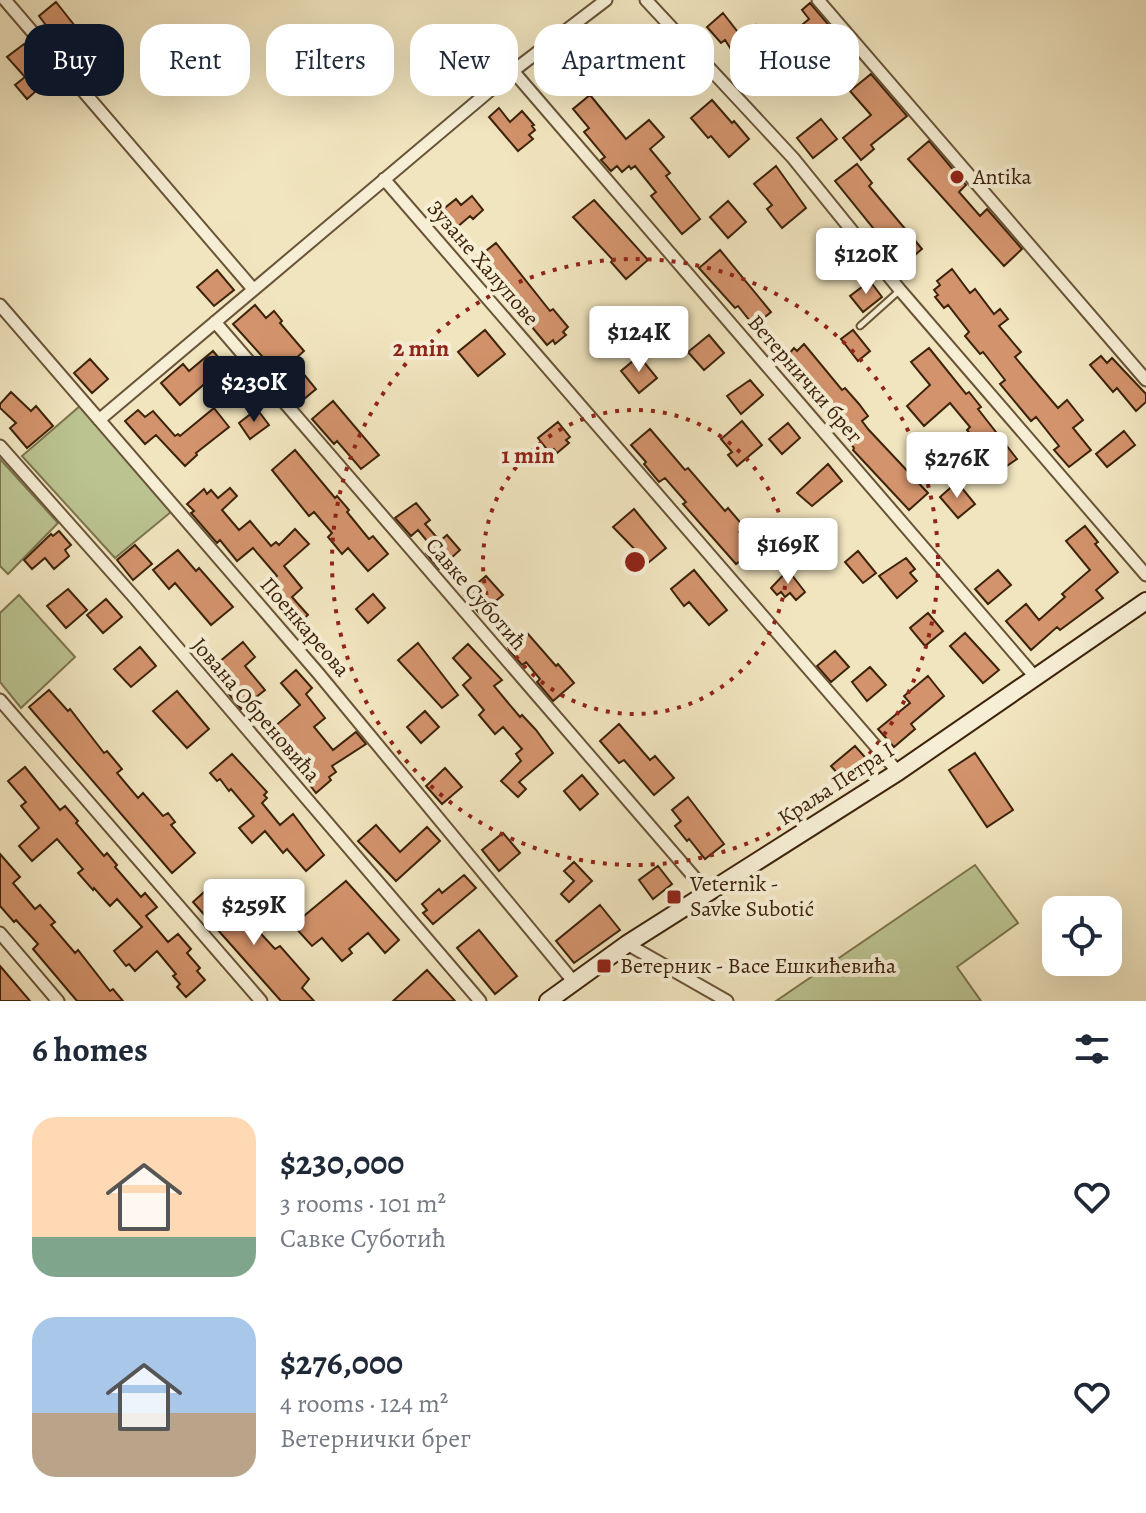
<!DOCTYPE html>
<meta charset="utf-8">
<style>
:root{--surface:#fff;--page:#f2f2f3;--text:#1f2937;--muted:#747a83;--accent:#111827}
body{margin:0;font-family:Alegreya,serif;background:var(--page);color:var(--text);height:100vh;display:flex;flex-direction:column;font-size:30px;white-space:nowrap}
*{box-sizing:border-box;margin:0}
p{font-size:26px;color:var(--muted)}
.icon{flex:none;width:44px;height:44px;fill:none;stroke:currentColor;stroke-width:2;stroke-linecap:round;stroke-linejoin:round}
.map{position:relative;height:1001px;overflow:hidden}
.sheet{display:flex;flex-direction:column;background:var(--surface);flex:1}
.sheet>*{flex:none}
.top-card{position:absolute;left:24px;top:24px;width:1098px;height:72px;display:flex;gap:16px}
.fabs{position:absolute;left:1042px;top:896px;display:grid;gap:16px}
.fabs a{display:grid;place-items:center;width:80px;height:80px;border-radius:16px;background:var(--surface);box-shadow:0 8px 32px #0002;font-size:40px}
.price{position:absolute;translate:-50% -68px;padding:0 18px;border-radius:8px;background:#fff;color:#222;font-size:26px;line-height:52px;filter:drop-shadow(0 2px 4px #0008)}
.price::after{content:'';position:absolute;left:50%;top:48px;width:24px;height:18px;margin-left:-12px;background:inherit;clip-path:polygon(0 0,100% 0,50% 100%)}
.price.current{background:var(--accent);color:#fff}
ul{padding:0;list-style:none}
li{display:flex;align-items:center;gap:24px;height:200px;padding:0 32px}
li span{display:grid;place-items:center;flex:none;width:224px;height:160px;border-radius:24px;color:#555}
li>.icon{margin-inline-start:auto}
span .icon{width:96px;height:96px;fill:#fffc;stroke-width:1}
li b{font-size:34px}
h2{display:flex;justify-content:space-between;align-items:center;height:96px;padding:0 32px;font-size:34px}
.tag{padding:0 28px;border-radius:24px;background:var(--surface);box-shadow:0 8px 32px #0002;font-size:28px;line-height:72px}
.tag.current{background:var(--accent);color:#fff}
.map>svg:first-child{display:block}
.green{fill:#bbc491;stroke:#7c744e;stroke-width:2}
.building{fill:#d3936c;stroke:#3d230a;stroke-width:2}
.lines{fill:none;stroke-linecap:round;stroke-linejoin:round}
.lane-casing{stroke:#6a5437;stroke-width:9}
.street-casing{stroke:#6a5437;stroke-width:15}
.secondary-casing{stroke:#3d230a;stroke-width:20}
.lane{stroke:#f6eed5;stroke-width:5}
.street{stroke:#f6eed5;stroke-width:11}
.secondary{stroke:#f6eed5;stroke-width:16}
.ring{fill:none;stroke:#8f2418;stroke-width:4;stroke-dasharray:4 8}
.poi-dot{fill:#8f2418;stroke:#f6eed5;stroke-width:3}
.labels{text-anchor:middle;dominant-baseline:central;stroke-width:8;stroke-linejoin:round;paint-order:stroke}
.poi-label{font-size:22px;fill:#3d230a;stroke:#f6eed5;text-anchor:start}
.street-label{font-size:22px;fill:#3d230a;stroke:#f6eed5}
.centre{fill:#8f2418;stroke:#f6eed5;stroke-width:4}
.ring-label{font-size:24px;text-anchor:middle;font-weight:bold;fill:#8f2418;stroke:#f6eed5;stroke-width:8;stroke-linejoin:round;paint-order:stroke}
</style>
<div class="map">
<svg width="1146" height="1001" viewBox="0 0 1146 1001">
<rect width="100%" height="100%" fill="#f1e5bf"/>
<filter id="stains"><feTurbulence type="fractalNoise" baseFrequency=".0025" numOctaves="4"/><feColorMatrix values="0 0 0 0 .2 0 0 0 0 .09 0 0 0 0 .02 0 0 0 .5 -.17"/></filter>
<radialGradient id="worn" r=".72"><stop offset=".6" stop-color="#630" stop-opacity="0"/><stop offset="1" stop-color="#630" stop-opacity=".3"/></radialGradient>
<path class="green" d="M80,406L171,512L115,558L22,456Z
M0,459L58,523L8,574L0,566Z
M19,595L75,657L21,708L0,682V613Z
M975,865L1018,923L957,967L981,1001H776Z"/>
<path class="building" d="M56,2L86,40L67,53L39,16Z
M810,3L850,50L840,58L848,68L837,77L830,70L804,92L787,72L814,49L797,29L809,19L802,10Z
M723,13L741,36L756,25L767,40L738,60L725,40L721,43L707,27Z
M24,44L38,60L30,66L45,83L27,99L15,85L25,77L7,57Z
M779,50L791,65L761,90L749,75Z
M871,74L907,116L871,145L874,149L861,160L843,138L871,115L850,91Z
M590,95L626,139L649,120L664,137L650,149L670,173L666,176L700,219L682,234L651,196L656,192L635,166L631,169L629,166L622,172L617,166L611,171L601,160L605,157L584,132L589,128L573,109Z
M712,100L732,123L734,121L749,139L729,157L711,136L708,138L691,118Z
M499,108L510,122L522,111L534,125L532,126L535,130L529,135L533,139L518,151L489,117Z
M821,119L837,139L813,158L797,138Z
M929,141L966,185L959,192L980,216L987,209L1022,249L1004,266L908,159Z
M857,164L872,183L869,186L922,249L903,265L835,181Z
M776,166L806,208L782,228L767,209L772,205L754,184Z
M472,196L483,210L473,219L470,216L456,228L441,211L456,199L461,205Z
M594,200L648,260L626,279L611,262L613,260L573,217Z
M728,201L746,222L728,238L710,217Z
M496,243L550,311L553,309L568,327L563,332L566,335L555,344L553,340L547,345L491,278L489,280L473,261Z
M720,250L771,312L754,326L738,306L735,308L699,268Z
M952,269L970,293L975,289L994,314L1000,309L1008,319L999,326L1021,352L1015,357L1040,387L1058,408L1067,400L1083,420L1073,428L1091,450L1069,467L1054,450L1059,446L1036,417L1031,421L1000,384L1005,380L983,352L980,354L965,336L969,332L948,305L944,308L935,297L938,295L934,290L940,285L937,281Z
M217,270L234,290L214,306L197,287Z
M870,281L882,297L863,312L850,296Z
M255,305L266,318L274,311L282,321L280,323L304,351L293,361L316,389L298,404L283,387L287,384L233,324Z
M485,330L505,354L478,376L458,352Z
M853,330L870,351L858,361L841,339Z
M709,335L724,353L704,370L688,352Z
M804,344L842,390L845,388L859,404L868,416L862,421L868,429L928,493L909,510L853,450L854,448L800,380L796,384L780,364L794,348L797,351Z
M929,348L966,394L969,392L981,407L978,409L1017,459L989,478L978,462L988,455L967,430L970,427L950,403L924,426L907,406L930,385L911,362Z
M213,351L228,369L212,384L209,380L180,405L161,383L183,364L189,371Z
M639,356L657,378L639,393L621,371Z
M1101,356L1107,363L1112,358L1146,394V402L1136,411L1117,388L1113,392L1090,365Z
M90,359L108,379L92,393L74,373Z
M750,380L763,395L741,414L727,396Z
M11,392L31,411L36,406L53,426L27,448L10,428L16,423L0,408V404Z
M333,401L379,455L361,469L337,441L334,444L312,419Z
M214,408L229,427L196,453L197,455L185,466L156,435L145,444L125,421L138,410L145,417L153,411L175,436L178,434L180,436Z
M257,409L269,425L250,439L239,423Z
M742,421L762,445L737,466L728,455L732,452L721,439Z
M558,422L570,437L566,440L569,443L557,453L554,449L550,453L538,438Z
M788,423L800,438L782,454L769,439Z
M650,429L685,470L688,468L725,511L728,508L745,528L739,532L754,549L748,554L751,557L744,563L741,560L736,564L683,504L686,502L665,478L659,482L644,464L646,462L631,445Z
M1124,431L1135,445L1107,467L1096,454Z
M295,450L335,498L337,496L349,510L347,512L369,539L373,536L388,554L368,571L348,548L342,554L328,537L332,533L314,512L309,516L272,470Z
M828,464L842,481L812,506L797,493Z
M957,482L975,504L958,518L940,497Z
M230,488L237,496L222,510L239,530L250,521L271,546L276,542L279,545L295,529L309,544L284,566L302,588L292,597L308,615L296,625L262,589L277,576L253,548L237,561L220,540L217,543L191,513L194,511L187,504L204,489L207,494L211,490L218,498Z
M416,503L430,520L425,524L440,541L447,535L460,550L439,569L426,553L432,547L418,530L411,536L395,518Z
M634,509L666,548L648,563L613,527Z
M1085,526L1098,542L1095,544L1118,572L1096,590L1103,598L1060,630L1057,627L1031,650L1006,621L1026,604L1039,620L1065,597L1062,594L1090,570L1066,541Z
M59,531L71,545L65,550L69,556L54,569L45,558L32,569L24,560L51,534L53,536Z
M135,545L152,564L133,580L117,560Z
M178,550L196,571L199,568L233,607L211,625L175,583L169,589L153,570Z
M858,551L876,573L863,583L845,562Z
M906,558L915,569L910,573L917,581L897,598L879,576Z
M694,570L727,610L709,625L689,602L684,606L671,589Z
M788,570L805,592L796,600L790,593L785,597L781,592L777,595L771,588Z
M998,570L1011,585L988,604L975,589Z
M486,576L503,595L480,614L464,595Z
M68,589L87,610L66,628L47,606Z
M373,594L385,608L368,623L356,609Z
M106,599L122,617L103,633L87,615Z
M928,613L943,631L925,646L910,628Z
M965,633L999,670L983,683L950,646Z
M528,634L556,666L558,664L574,683L553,701L537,682L540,679L526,662L522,665L509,650Z
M243,642L255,657L245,666L265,690L241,709L227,692L236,685L218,663Z
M418,643L458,695L442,708L398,660Z
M468,644L502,680L494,686L520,717L522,715L536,730L553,753L519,782L526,789L518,797L501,781L521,761L516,754L522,749L503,727L495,734L479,715L484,710L463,685L471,678L453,658Z
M140,647L156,666L131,687L114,669Z
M835,651L849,667L831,682L817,666Z
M870,667L886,685L867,701L852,682Z
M296,670L312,688L306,694L325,718L314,727L333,750L356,732L366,744L332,766L336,772L329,777L331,780L316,793L295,766L300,762L286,745L281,750L267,733L300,705L281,683Z
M928,676L944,696L911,724L915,729L894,747L878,729L910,703L904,696Z
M49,690L68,711L70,709L104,753L107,751L122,769L117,773L138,798L143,793L163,816L168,813L175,822L171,825L195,853L172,873L29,707Z
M177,691L209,729L187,748L153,711Z
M425,711L439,727L421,743L407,727Z
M619,724L650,760L655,756L674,778L654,795L624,760L619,763L600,741Z
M855,746L871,764L847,784L831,766Z
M975,753L1013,810L987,827L949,770Z
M232,754L267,792L264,795L267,798L262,803L280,825L293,814L324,855L306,871L287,849L283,853L265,831L252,843L239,828L254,816L231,789L229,791L220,779L217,781L210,773Z
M25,767L60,810L65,806L78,821L76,823L104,856L107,853L117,865L115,867L141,897L145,893L157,907L146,916L168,942L178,934L191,949L187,953L200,968L197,971L205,980L186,997L177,987L180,984L173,976L176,974L157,951L135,971L129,964L126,966L114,951L142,927L117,899L110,906L94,888L93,890L78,873L83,869L57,839L32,861L19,846L39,828L21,806L26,802L8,781Z
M445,768L462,787L442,804L426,786Z
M582,775L598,794L580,810L564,791Z
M688,797L724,844L705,859L689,839L687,841L675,826L681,821L672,810Z
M376,825L400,852L427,827L440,841L396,881L358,841Z
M503,833L520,853L499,871L482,850Z
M0,854L20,877L13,883L35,909L40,905L55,922L51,925L75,953L78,950L110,991L113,989L123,1001H77L33,949L38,944L16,920L14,922L0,906Z
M574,862L592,881L569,902L561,894L574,881L564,871Z
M658,866L672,884L653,899L639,880Z
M464,875L476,888L433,924L423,913L427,910L422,904L439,889L442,893Z
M346,881L399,940L385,953L368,933L349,949L352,953L342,961L322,938L312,946L293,925Z
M214,883L275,949L280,946L309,979L302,988L314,1001H281L193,902Z
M600,905L620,930L574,963L556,941Z
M479,930L517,976L495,994L457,948Z
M0,966L30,1001H0Z
M427,970L455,1001H393Z"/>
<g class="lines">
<g class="lane-casing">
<path id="lane" d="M860,326L899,291"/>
</g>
<g class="street-casing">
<path id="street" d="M5,0L253,289
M646,0L793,158L900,290L1146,575
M818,0L1146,380
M513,71L1035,677
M384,179L898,772
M0,305L318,673L573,981
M215,322L707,892
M99,420L513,71L606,0
M0,446L134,597L480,1001
M0,700L261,1001
M0,933L58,1001
M627,944L727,1001"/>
</g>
<g class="secondary-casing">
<path id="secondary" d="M548,1001L627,944L898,772L1146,601"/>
</g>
<use href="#lane" class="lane"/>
<use href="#street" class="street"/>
<use href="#secondary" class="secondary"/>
</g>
<g class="ring">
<circle cx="635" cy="562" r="152"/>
<circle cx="635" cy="562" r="303"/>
</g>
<g class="poi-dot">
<circle cx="957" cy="177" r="8"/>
<rect x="666" y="889" width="16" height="16" rx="4"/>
<rect x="596" y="958" width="16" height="16" rx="4"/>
</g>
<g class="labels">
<g class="poi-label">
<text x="973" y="177">Antika</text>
<text x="690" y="884">Veternik -<tspan x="690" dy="25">Savke Subotić</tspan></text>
<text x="620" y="966">Ветерник - Васе Ешкићевића</text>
</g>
<g class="street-label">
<text transform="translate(483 263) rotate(49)">Зузане Халупове</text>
<text transform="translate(805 379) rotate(49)">Ветернички брег</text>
<text transform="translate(476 594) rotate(49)">Савке Суботић</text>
<text transform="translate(305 627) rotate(49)">Поенкареова</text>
<text transform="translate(256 710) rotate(49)">Јована Обреновића</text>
<text transform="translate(836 784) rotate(-33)">Краља Петра I</text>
</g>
</g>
<circle cx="635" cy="562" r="12" class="centre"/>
<g class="ring-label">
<text x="421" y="356">2 min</text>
<text x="528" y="463">1 min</text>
</g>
<rect width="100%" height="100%" filter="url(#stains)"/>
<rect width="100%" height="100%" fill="url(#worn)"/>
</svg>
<div class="fabs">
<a><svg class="icon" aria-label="locate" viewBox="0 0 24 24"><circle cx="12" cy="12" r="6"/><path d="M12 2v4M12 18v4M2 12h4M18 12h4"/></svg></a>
</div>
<b class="price" style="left:866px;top:296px">$120K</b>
<b class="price" style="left:639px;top:374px">$124K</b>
<b class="price current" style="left:254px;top:424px">$230K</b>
<b class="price" style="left:957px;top:500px">$276K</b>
<b class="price" style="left:788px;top:586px">$169K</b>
<b class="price" style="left:254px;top:947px">$259K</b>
<div class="top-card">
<a class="tag current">Buy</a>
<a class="tag">Rent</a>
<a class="tag">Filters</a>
<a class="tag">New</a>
<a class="tag">Apartment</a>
<a class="tag">House</a>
</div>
</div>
<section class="sheet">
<h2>6 homes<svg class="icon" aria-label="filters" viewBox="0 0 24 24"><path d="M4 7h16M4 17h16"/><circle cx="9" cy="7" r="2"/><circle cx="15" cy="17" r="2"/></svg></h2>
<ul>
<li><span style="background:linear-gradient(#ffd9b3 75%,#7fa58c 0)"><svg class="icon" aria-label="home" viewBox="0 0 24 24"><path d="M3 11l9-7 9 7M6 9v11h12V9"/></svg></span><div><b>$230,000</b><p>3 rooms · 101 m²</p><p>Савке Суботић</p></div><svg class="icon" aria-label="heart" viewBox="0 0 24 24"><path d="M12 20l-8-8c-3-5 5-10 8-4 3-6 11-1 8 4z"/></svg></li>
<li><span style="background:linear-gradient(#a9c7e8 60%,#b9a48a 0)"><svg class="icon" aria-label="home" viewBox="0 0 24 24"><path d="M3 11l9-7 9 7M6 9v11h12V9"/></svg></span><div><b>$276,000</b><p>4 rooms · 124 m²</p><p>Ветернички брег</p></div><svg class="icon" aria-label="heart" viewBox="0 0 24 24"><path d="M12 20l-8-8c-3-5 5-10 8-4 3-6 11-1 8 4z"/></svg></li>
</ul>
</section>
